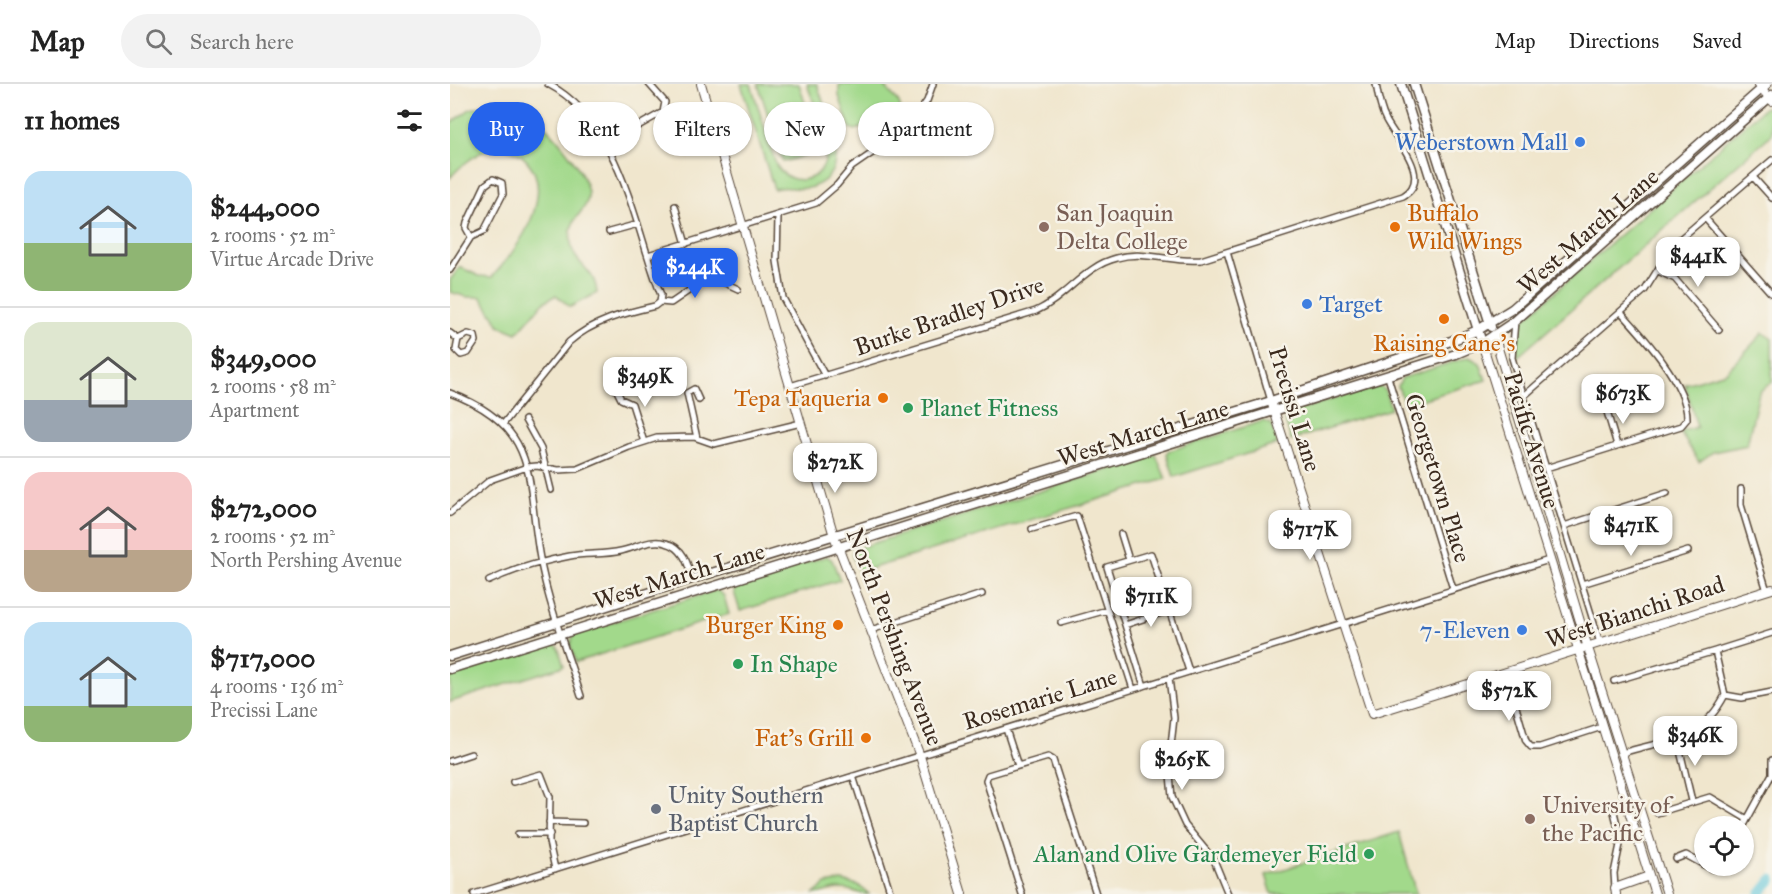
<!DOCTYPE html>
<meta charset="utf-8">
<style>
:root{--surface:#fff;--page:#f2f2f2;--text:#222;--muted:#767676;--line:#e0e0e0;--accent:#2563eb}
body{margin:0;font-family:"IM FELL Great Primer",serif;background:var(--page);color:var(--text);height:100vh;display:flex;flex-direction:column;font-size:22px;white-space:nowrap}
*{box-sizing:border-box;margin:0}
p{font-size:20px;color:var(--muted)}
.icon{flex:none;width:33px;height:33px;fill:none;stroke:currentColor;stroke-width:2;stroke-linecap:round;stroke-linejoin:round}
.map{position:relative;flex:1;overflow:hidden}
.details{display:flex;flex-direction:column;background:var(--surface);width:450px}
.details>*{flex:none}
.hud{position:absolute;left:18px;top:18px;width:570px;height:54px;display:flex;gap:12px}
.tools{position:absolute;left:1244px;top:732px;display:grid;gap:12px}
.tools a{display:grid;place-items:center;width:60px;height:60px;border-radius:50%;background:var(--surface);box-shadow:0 2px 4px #0004;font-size:30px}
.price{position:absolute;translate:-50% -51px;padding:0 14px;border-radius:12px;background:#fff;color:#222;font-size:20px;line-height:39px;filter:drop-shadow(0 2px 3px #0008)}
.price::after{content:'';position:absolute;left:50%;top:36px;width:18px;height:14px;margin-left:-9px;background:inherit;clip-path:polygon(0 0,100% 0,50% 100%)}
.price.on{background:var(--accent);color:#fff}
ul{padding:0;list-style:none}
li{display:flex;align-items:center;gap:18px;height:150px;padding:0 24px}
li+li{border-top:2px solid var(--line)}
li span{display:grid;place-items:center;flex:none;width:168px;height:120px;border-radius:18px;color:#555}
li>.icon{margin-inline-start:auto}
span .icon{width:72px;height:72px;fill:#fffc;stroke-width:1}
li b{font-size:26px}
h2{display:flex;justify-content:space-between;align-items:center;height:72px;padding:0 24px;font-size:26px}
.tag{padding:0 21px;border-radius:27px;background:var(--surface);box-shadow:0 2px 4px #0004;font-size:21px;line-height:54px}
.tag.on{background:var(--accent);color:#fff}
header{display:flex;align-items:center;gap:36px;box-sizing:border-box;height:84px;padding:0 30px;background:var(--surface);border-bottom:2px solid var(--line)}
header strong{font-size:28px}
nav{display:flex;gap:33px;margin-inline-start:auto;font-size:21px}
.search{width:420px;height:54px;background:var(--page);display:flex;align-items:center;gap:15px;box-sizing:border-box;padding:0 21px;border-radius:33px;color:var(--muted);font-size:22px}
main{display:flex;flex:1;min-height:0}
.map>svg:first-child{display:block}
.green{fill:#a2d98b;stroke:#6e8254;stroke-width:1.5}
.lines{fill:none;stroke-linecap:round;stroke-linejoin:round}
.river{stroke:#5ec6db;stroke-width:9}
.street-casing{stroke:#564638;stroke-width:8}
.secondary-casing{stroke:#564638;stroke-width:10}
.primary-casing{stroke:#564638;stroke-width:11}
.street{stroke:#fff;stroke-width:5}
.secondary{stroke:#fff;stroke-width:8}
.primary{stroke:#fff;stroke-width:8}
.shop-dot{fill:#3f7fe0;stroke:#f7f3e8;stroke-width:2}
.education-dot{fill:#8d6e63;stroke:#f7f3e8;stroke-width:2}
.food-dot{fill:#e8710a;stroke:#f7f3e8;stroke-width:2}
.leisure-dot{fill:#2e9e5b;stroke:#f7f3e8;stroke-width:2}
.worship-dot{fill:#6b7280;stroke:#f7f3e8;stroke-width:2}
.labels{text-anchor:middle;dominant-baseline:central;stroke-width:5;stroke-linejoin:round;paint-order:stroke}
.shop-label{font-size:24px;fill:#366cbe;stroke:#f7f3e8;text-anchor:end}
.education-label{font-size:24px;fill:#785e54;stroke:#f7f3e8;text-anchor:start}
.food-label{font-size:24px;fill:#c56008;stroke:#f7f3e8;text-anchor:end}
.street-label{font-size:24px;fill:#3b2a1e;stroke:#f7f3e8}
.leisure-label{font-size:24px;fill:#27864d;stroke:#f7f3e8;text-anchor:start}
.worship-label{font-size:24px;fill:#5b616d;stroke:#f7f3e8;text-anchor:start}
</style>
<header>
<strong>Map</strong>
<div class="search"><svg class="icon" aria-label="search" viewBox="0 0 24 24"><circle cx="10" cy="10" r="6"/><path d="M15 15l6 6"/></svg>Search here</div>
<nav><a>Map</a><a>Directions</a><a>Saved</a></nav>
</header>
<main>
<section class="details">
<h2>11 homes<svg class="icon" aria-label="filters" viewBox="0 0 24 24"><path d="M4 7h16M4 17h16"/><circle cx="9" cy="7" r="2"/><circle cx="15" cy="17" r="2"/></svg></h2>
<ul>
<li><span style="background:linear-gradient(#bfe0f5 60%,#8fb573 0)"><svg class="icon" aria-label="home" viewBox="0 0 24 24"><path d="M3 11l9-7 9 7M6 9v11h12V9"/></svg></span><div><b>$244,000</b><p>2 rooms · 52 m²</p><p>Virtue Arcade Drive</p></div></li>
<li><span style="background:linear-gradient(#dfe7d0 65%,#9aa5b1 0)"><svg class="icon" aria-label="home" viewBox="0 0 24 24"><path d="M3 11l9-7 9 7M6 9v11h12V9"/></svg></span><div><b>$349,000</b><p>2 rooms · 58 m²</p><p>Apartment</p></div></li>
<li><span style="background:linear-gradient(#f6c9c9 65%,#b9a48a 0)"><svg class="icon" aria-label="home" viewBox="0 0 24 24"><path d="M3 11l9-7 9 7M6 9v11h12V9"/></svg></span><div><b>$272,000</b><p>2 rooms · 52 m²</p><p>North Pershing Avenue</p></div></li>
<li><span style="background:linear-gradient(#bfe0f5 70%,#8fb573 0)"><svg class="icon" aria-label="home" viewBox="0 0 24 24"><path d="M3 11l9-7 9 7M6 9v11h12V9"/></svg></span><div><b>$717,000</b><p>4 rooms · 136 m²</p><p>Precissi Lane</p></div></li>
</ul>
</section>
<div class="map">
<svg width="1322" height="810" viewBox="0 0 1322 810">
<rect width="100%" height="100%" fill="#f7f3e8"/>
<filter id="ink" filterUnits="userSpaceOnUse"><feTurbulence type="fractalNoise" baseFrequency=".0167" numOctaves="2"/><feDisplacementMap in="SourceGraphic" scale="12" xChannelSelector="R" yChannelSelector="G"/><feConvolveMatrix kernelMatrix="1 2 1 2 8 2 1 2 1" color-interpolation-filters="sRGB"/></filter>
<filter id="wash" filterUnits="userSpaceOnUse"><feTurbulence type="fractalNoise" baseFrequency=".008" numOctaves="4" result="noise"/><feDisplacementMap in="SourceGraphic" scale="24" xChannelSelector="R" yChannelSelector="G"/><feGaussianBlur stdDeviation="1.35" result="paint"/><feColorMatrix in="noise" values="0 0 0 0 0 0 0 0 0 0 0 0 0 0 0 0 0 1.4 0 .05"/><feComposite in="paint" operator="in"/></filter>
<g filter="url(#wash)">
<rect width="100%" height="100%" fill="#f0e6cd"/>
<path class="green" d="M291,0H301L326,81C336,96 351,100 366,91C391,70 365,26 357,0H367C376,29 407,88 362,103C347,108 338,100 324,105Z
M308,0H349L370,67L333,78Z
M389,0H433L449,19L451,26L434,37L405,46L400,44L389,12Z
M39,21C50,21 61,21 71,25C93,33 141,90 138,114C136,129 117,133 121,159C124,183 144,181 147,209L120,223L106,211L94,218L67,249L50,242L31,213H17L0,208V196L10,183L29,192L42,193C61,172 84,142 87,113C91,85 71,60 41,65C27,68 9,83 0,94V40L20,25Z
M1315,23L1322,25V50L1065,275L1071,238Z
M1313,249L1322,255V298L1309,308L1297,361L1263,368L1249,378L1230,348L1247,343L1235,300L1276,288Z
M1019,273L1030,279L1036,296L954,321L948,302L952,294Z
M928,301L935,306L941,325L841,356L835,336L838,329Z
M813,337L821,340L828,360L724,393L717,370L718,367Z
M706,371L716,395L409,488L402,471L404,465Z
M377,472L382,476L390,496L290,527L284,508L287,500Z
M267,506L274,512L279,530L126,578L120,560L124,550Z
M101,558L108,563L114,582L0,618V590Z
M949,748L966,810H822L816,791Z
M392,797L408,801L419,810C408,810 400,804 389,805C379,805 373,810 364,810L376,800Z"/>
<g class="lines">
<path class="river" d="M1310,810L1322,795"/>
</g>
</g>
<g filter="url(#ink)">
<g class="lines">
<g class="street-casing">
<path id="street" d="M98,0C171,38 184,142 211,211L210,218
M154,61L213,28L215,18L199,0
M1303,93L1322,114
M43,95L52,99L53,110L34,147L21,153L16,144L17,139L35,101Z
M225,122L236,160
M328,133L327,177L333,214L375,292
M1255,134L1321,209
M159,148L188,140
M777,168L821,317
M198,171L366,119L387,101L402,83L457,45L477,17L483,0
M0,186L21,153
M1208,187L1225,195L1269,246
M210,218L221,219L256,195L273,198L288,205
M1065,237L1062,274L1150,559
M0,249L8,255
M18,250L25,252L26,257L18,269L11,271L6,266L8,255Z
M938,293L1003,505
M340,302L586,227C617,213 634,182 667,174C695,166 722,179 751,176L953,112C984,95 945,54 936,36C930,25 928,12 926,0
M166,305L171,315L182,320L194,358
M0,309C99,346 73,405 93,489C102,531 118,571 131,612
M1074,312L1195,206L1223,161L1322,76
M1157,328L1167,361
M75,336L91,365L101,406
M54,339L119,258C143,237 174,229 205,222L210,218
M247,354L237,309L244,305L249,316
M1096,384L1231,342L1237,335C1238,301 1193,252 1171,228
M1291,405V421L1317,507
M0,429L40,396L77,383L87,382L108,386L127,385L179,363L207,354L244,353L264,360L351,339
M1114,442L1217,409
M582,445L627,432L683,605
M671,450L679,476
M39,497C64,485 93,477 120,472C136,469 154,471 171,467C185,464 201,454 216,459C233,463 238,479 242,495
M1132,500L1238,467
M611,539L657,526
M675,541L720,526
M421,546L532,510
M1056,589L1076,657L1081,663H1090L1152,643
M719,594L724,634L719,679L722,713L735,741L764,776L778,810
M1164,597L1265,567
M694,602L657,483L701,470L739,587
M1275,611L1265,567L1322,549
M1275,611L1292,614L1322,608
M556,645L568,682
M1227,654L1242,717
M1172,669C1217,655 1251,658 1275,611
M0,677L21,670
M403,692L441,810
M63,698L91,690L100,713L99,758L105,785
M1162,720L1171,756L1164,789L1165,804
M1207,729L1260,713L1297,735
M99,738L133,739
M1293,743L1322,690V676
M68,750H100
M1226,775L1236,771L1254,781
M1256,782L1262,785L1269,782
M24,810L1099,476
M572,810L536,696L538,691L598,673L603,676L646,810"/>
</g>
<g class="secondary-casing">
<path id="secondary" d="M251,0L384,452L470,672L512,810
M1308,0L1322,17
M1044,251L1138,564L1217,810
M1032,259L1205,810
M821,317L922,630L1322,505
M1166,810L1165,804L1199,792"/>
</g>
<g class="primary-casing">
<path id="primary" d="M951,0L1032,259
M964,0L1041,243
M0,572L242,495L821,317L1001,257L1028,246L1062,225L1317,0
M0,585L1006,270L1032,259L1065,237L1322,11"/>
</g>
<use href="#street" class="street"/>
<use href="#secondary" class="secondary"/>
<use href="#primary" class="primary"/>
</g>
</g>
<g class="shop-dot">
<circle cx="1130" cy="58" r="6"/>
<circle cx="857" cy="220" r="6"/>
<circle cx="1072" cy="546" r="6"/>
</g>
<g class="education-dot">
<circle cx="594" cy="143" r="6"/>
<circle cx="1080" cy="735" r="6"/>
</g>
<g class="food-dot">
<circle cx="945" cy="143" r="6"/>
<circle cx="994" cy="235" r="6"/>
<circle cx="433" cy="314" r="6"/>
<circle cx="388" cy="541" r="6"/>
<circle cx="416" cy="654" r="6"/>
</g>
<g class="leisure-dot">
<circle cx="458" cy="324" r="6"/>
<circle cx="288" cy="580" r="6"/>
<circle cx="919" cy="770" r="6"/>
</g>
<circle class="worship-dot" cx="206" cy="725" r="6"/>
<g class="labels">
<g class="shop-label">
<text x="1118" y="58">Weberstown Mall</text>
<text x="869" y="220" text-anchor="start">Target</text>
<text x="1060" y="546">7-Eleven</text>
</g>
<g class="education-label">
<text x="606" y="129">San Joaquin<tspan x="606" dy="28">Delta College</tspan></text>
<text x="1092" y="721">University of<tspan x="1092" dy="28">the Pacific</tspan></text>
</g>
<g class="food-label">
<text x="957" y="129" text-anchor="start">Buffalo<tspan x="957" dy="28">Wild Wings</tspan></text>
<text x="994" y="259" text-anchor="middle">Raising Cane's</text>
<text x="421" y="314">Tepa Taqueria</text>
<text x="376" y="541">Burger King</text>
<text x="404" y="654">Fat's Grill</text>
</g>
<g class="street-label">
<text transform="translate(1138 147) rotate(-41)">West March Lane</text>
<text transform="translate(499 232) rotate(-19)">Burke Bradley Drive</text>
<text transform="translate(845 325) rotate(73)">Precissi Lane</text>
<text transform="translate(693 349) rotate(-17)">West March Lane</text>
<text transform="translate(1082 356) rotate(73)">Pacific Avenue</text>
<text transform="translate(988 394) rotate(73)">Georgetown Place</text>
<text transform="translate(229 492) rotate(-17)">West March Lane</text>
<text transform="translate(1185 528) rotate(-18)">West Bianchi Road</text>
<text transform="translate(445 553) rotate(69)">North Pershing Avenue</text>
<text transform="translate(590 615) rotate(-17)">Rosemarie Lane</text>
</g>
<g class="leisure-label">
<text x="470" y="324">Planet Fitness</text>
<text x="300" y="580">In Shape</text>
<text x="907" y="770" text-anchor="end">Alan and Olive Gardemeyer Field</text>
</g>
<g class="worship-label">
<text x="218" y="711">Unity Southern<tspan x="218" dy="28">Baptist Church</tspan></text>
</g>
</g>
</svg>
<div class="tools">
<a><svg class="icon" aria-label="locate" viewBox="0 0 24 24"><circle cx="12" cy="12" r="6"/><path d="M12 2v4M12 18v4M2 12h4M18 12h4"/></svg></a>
</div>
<b class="price" style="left:1248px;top:204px">$441K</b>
<b class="price on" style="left:245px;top:215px">$244K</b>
<b class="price" style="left:195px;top:324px">$349K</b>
<b class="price" style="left:1173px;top:341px">$673K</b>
<b class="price" style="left:385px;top:410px">$272K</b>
<b class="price" style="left:1181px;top:473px">$471K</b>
<b class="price" style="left:860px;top:477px">$717K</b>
<b class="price" style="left:701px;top:544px">$711K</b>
<b class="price" style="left:1059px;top:638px">$572K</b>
<b class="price" style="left:1245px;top:683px">$346K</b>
<b class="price" style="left:732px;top:707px">$265K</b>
<div class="hud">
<a class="tag on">Buy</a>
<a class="tag">Rent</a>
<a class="tag">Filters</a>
<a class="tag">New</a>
<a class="tag">Apartment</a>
</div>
</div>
</main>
